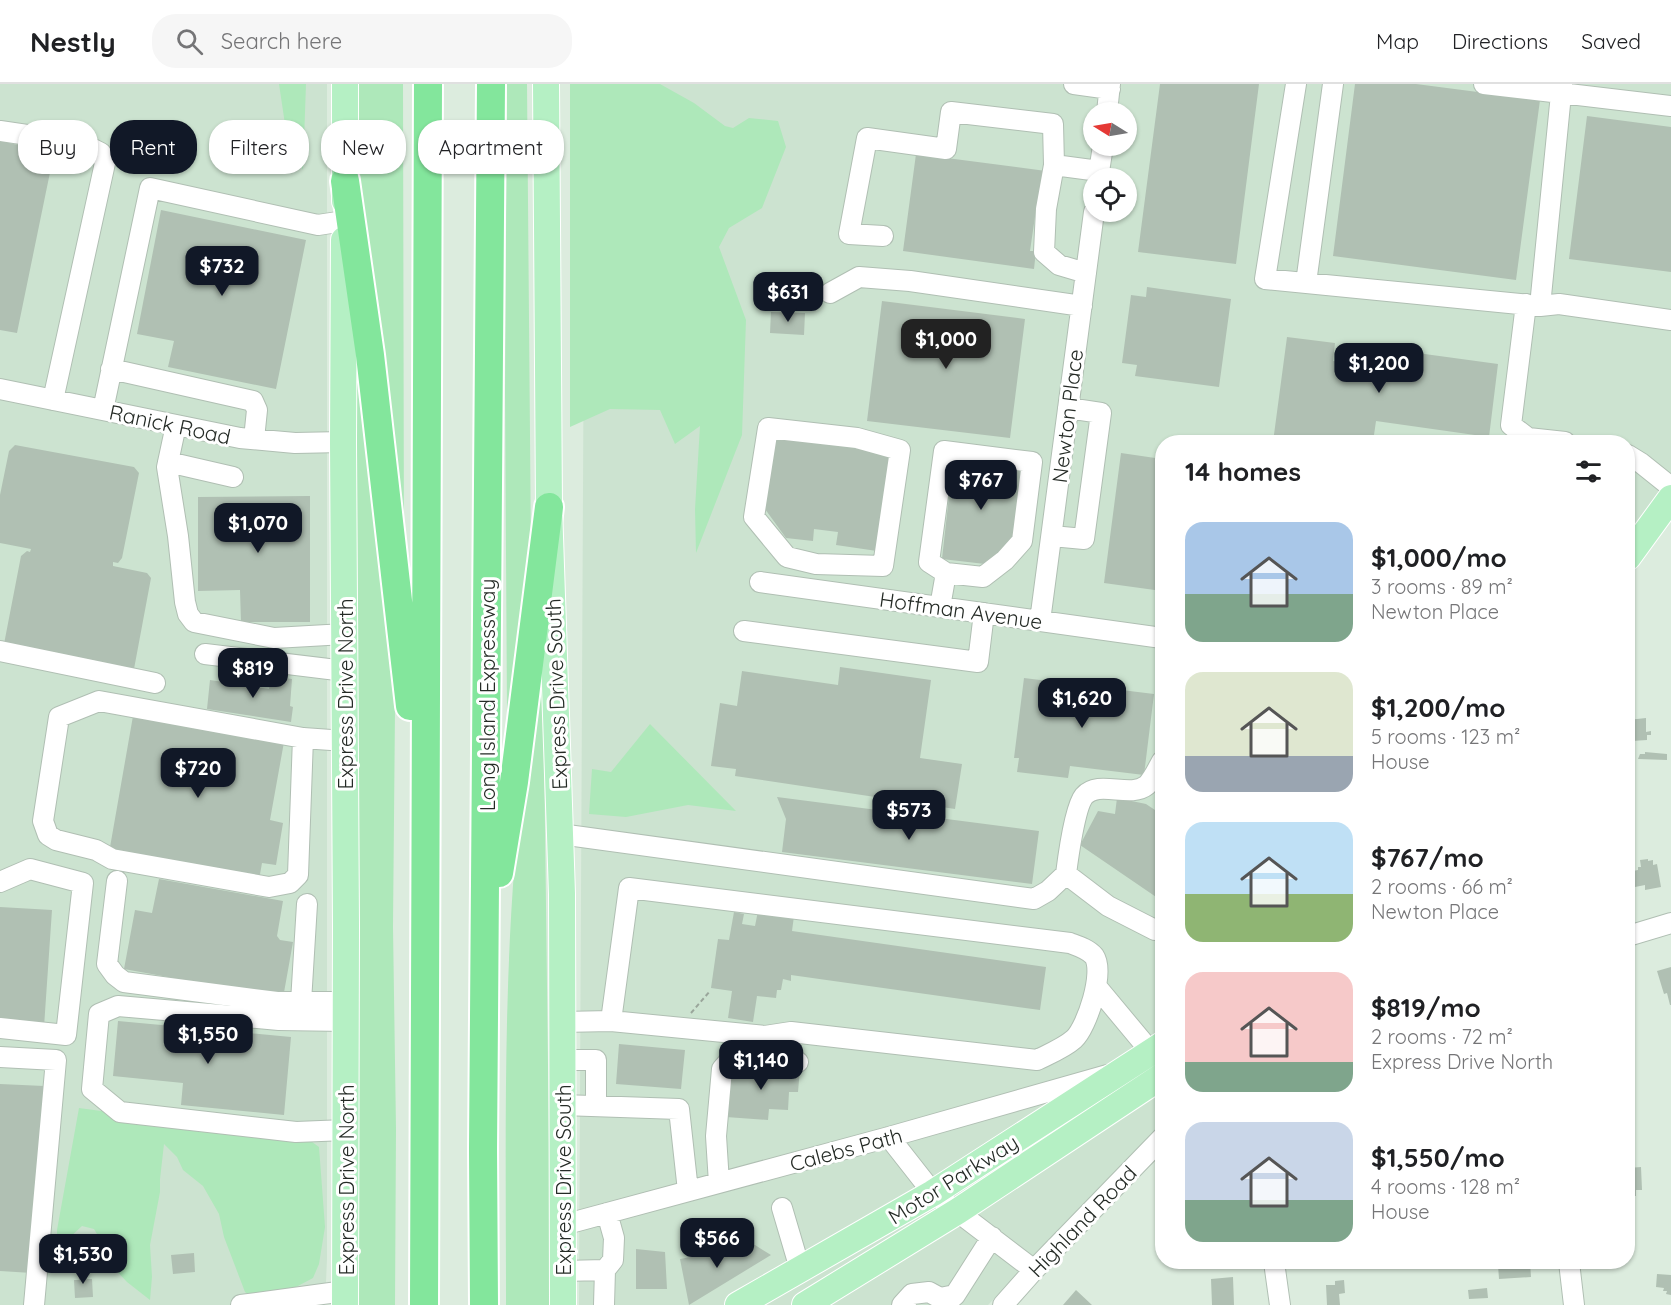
<!DOCTYPE html>
<meta charset="utf-8">
<style>
:root{--surface:#fff;--page:#f6f6f6;--text:#202124;--muted:#757577;--line:#e0e0e0;--accent:#111827}
body{margin:0;font-family:Quicksand,sans-serif;background:var(--page);color:var(--text);height:100vh;display:flex;flex-direction:column;font-size:22px;white-space:nowrap}
*{box-sizing:border-box;margin:0}
p{font-size:20px;color:var(--muted)}
.icon{flex:none;width:33px;height:33px;fill:none;stroke:currentColor;stroke-width:2;stroke-linecap:round;stroke-linejoin:round}
.map{position:relative;flex:1;overflow:hidden}
.details{position:absolute;left:1155px;top:351px;width:480px;height:834px;display:flex;flex-direction:column;background:var(--surface);border-radius:24px;box-shadow:0 2px 4px #0004}
.details>*{flex:none}
.banner{position:absolute;left:18px;top:36px;width:570px;height:54px;display:flex;gap:12px}
.needle{width:39px;rotate:281deg}
.fabs{position:absolute;left:1083px;top:18px;display:grid;gap:12px}
.fabs a{display:grid;place-items:center;width:54px;height:54px;border-radius:50%;background:var(--surface);box-shadow:0 2px 4px #0004;font-size:30px}
.price{position:absolute;translate:-50% -51px;padding:0 14px;border-radius:12px;background:var(--accent);color:#fff;font-size:20px;line-height:39px;filter:drop-shadow(0 2px 3px #0008)}
.price::after{content:'';position:absolute;left:50%;top:36px;width:18px;height:14px;margin-left:-9px;background:inherit;clip-path:polygon(0 0,100% 0,50% 100%)}
.price.selected{background:#222;color:#fff}
ul{padding:0;list-style:none}
li{display:flex;align-items:center;gap:18px;height:150px;padding:0 30px}
li span{display:grid;place-items:center;flex:none;width:168px;height:120px;border-radius:18px;color:#555}
li>.icon{margin-inline-start:auto}
span .icon{width:72px;height:72px;fill:#fffc;stroke-width:1}
li b{font-size:26px}
h2{display:flex;justify-content:space-between;align-items:center;height:72px;padding:0 30px;font-size:26px}
.chip{padding:0 21px;border-radius:24px;background:var(--surface);box-shadow:0 2px 4px #0004;font-size:21px;line-height:54px}
.chip.selected{background:var(--accent);color:#fff}
header{display:flex;align-items:center;gap:36px;box-sizing:border-box;height:84px;padding:0 30px;background:var(--surface);border-bottom:2px solid var(--line)}
header strong{font-size:28px}
nav{display:flex;gap:33px;margin-inline-start:auto;font-size:21px}
.search{width:420px;height:54px;background:var(--page);display:flex;align-items:center;gap:15px;box-sizing:border-box;padding:0 21px;border-radius:24px;color:var(--muted);font-size:22px}
.map>svg:first-child{display:block}
.built{fill:#cce3d0;fill-rule:evenodd}
.green{fill:#aee8ba}
.building{fill:#b0c0b3}
.lines{fill:none;stroke-linecap:round;stroke-linejoin:round}
.minor-casing{stroke:#b0bfb3;stroke-width:22}
.major-casing{stroke:#fff;stroke-width:28}
.highway-casing{stroke:#fff;stroke-width:32}
.path{stroke:#9aa69b;stroke-width:2;stroke-dasharray:4.5 3;stroke-linecap:butt}
.minor{stroke:#fff;stroke-width:20}
.major{stroke:#b5f0c4;stroke-width:26}
.highway{stroke:#83e69c;stroke-width:28}
.labels{text-anchor:middle;dominant-baseline:central;stroke-width:6;stroke-linejoin:round;paint-order:stroke}
.street-label{font-size:21px;fill:#252b26;stroke:#fff}
</style>
<header>
<strong>Nestly</strong>
<div class="search"><svg class="icon" aria-label="search" viewBox="0 0 24 24"><circle cx="10" cy="10" r="6"/><path d="M15 15l6 6"/></svg>Search here</div>
<nav><a>Map</a><a>Directions</a><a>Saved</a></nav>
</header>
<div class="map">
<svg width="1671" height="1221" viewBox="0 0 1671 1221">
<rect width="100%" height="100%" fill="#dcecde"/>
<path class="built" d="M0,0H327V1175L325,1221H0Z
M585,0H1671V421L1638,474L1628,487V358H1162V1042L988,1221H579ZM1094,28H1126V62H1094ZM1094,94H1126V128H1094Z"/>
<path class="green" d="M279,0H306L303,86L286,47Z
M356,0H403L404,477H400L357,60Z
M507,0H527L531,468L513,630L507,628L505,308Z
M570,0H660L694,19L725,42L733,44L749,34L778,37L786,63L762,124L729,144L719,163L746,236L742,351L696,469L695,425L700,342L675,360L660,326L610,325L570,343Z
M357,268L380,433L395,626L393,843L396,1045L395,1221H354L353,446Z
M543,582L551,1221H506C506,1049 502,875 522,703C527,663 536,622 543,582Z
M650,640L736,727L688,721L626,733L589,730L592,685L611,688Z
M79,1024L308,1055L319,1063L325,1143L319,1180L313,1194L279,1212L254,1215L245,1208L224,1153L219,1130L203,1102L183,1086L177,1073L164,1060L160,1095V1108L150,1161L152,1193L150,1216L127,1198L109,1179L103,1160L94,1145L82,1142L68,1155L57,1175V1146Z"/>
<path class="building" d="M1160,0H1259L1236,180L1138,168Z
M1355,0H1416L1540,16L1516,196L1333,172Z
M1587,32L1671,43V188L1569,175Z
M0,57L54,69L17,249L0,246Z
M916,70L1046,87L1044,106L1039,105L1030,167H1036L1034,185L903,167Z
M161,126L306,156L276,305L168,283L174,257L137,250Z
M1147,203L1231,215L1219,303L1135,292L1137,281L1122,279L1131,211L1146,213Z
M882,217L1025,235L1010,354L867,337Z
M771,228L805,229L804,251L770,249Z
M1287,253L1335,259L1333,277L1363,281L1366,262L1498,280L1489,353L1376,337L1373,358H1273Z
M774,353L890,368L877,467L836,461L838,448L814,445L813,457L786,454L765,425Z
M15,361L134,383L139,389L122,474L118,479L113,478V482L147,489L151,494L134,585L4,560L21,472L27,467L30,468L31,465L0,459V411L9,367Z
M1121,369L1162,375V507L1104,499Z
M953,376L1022,384L1013,458L985,480L942,475Z
M310,412V538H241L240,506L198,507V413Z
M840,583L931,596L920,674L962,680L955,725L735,692L736,685L711,682L720,619L737,622L742,587L838,601Z
M271,592L292,595L290,622L293,623L291,638L207,625L210,596L269,605Z
M1024,594L1154,610L1144,691L1070,682L1068,694L1017,688L1019,674H1014Z
M133,632L284,658L270,736L283,739L276,781L262,779L259,796L109,769Z
M1646,634V648L1651,647V651H1647V656L1632,657L1633,664H1628V636Z
M1645,668L1667,670V676L1638,675L1640,670H1645Z
M777,713L1039,747L1032,800L782,768L786,735Z
M1117,714L1146,720L1155,726L1162,714V817L1080,761L1098,727L1115,730Z
M1648,775V777L1653,776V781L1657,780L1661,803L1645,806V801L1635,803L1633,787L1638,786V783H1641L1640,776Z
M159,795L283,817L277,852L280,856L293,858L283,914L124,885L135,826L152,829Z
M0,823L52,826L44,943L0,940Z
M758,827L794,832L792,847L1046,883L1040,926L791,891V897L783,895L781,906H777L776,914L757,912L753,938L728,934L732,907L711,904L718,855L729,856L734,828L744,830L742,840L755,842Z
M1671,883V921H1670L1667,909L1664,910L1657,887Z
M118,937L291,953L284,1031L181,1021L183,999L113,992Z
M619,960L685,966L681,1005L616,1000Z
M746,980L800,984L798,1008H789L788,1026L769,1025L768,1036L726,1033L729,993L744,995Z
M0,1000L44,1002L32,1189L0,1187Z
M1641,1083L1642,1106H1636V1112H1634V1115H1630V1122L1628,1123V1084Z
M755,1161L771,1171L689,1221L680,1175Z
M636,1165L665,1168L667,1205H636Z
M194,1169L195,1188L173,1190L171,1171Z
M1503,1178H1530L1531,1193L1499,1195L1498,1181L1503,1180Z
M78,1183H87V1195H92L93,1213L75,1214L74,1196H79Z
M1657,1190L1671,1191V1211L1666,1210L1667,1207H1663L1664,1204L1656,1203Z
M1233,1193L1234,1221H1212L1211,1195Z
M1344,1196L1345,1209L1339,1210L1340,1221H1327L1326,1201H1335V1197Z
M1487,1204L1488,1214L1469,1215L1468,1206Z
M1076,1206L1092,1221H1063Z"/>
<g class="lines">
<g class="minor-casing">
<path id="minor" d="M1074,0L1110,5
M1296,0L1265,195L1540,222L1559,220L1671,236
M1484,0L1671,22
M1107,28L1110,0
M0,47L81,59L101,69L105,79L53,316
M1054,81L1046,125L1044,168L1059,181L1086,189
M1098,94L1103,62
M883,152L849,150L867,54L946,65L951,28L1053,40L1054,81L1099,87
M1306,199L1333,0
M830,209L859,193L910,197L1082,222
M1526,220L1511,341L1528,354L1565,358
M1540,222L1562,0
M111,285L253,317L257,326L254,355
M0,305L240,354L295,359L343,358
M103,326L150,104L318,141L344,137
M176,341L167,383L178,452L185,518L188,530L194,538L274,554L345,550
M768,344L857,354L900,366L883,482L816,480L787,473L754,433Z
M1628,371L1641,379L1671,403
M168,378L233,393
M1052,452L1084,455L1101,329L1068,324
M760,498L1162,554
M940,523L946,489L929,478L944,367L1032,378L1022,457L1005,476L983,493L946,489
M1040,537L1094,128
M744,547L978,578L984,529
M0,567L155,599
M205,570L345,587
M303,654L298,791L290,799L269,803L112,775L96,766L56,756L48,751L43,737L59,633L99,617L303,654L345,657
M560,750L1034,815L1048,807L1066,790C1068,774 1075,723 1084,712C1099,695 1130,715 1147,701C1153,695 1158,684 1162,677
M1066,790L1108,822L1155,846H1162
M117,797L107,880L115,891L124,898L277,918H346
M0,798L30,785L83,799L66,951L0,944
M1628,852L1671,839
M1096,902L1151,968
M301,918L307,820
M562,938L611,937L765,952L791,948L1037,976C1049,970 1064,964 1074,955C1087,943 1105,888 1094,872C1088,865 1078,862 1070,859L629,804L611,937
M0,973L56,976L34,1221
M562,976H596V1022
M562,1021L679,1025L688,1107
M346,1046L296,1048L120,1028L92,1005L99,930L118,922L279,936L346,937
M889,1053L933,1109L1034,1186
M719,1099L716,1052L722,985L729,977L737,972L798,978
M782,1124L800,1185
M563,1141L889,1053L1107,991
M1274,1178L1280,1221
M1569,1178L1574,1221
M563,1187L605,1186
M241,1221L345,1207
M604,1221L605,1186L613,1176L614,1154L607,1129
M902,1221L912,1210L929,1208L940,1214L955,1211
M944,1221L955,1211L992,1153
M1003,1221L1034,1186L1162,1054"/>
</g>
<g class="major-casing">
<path id="major" d="M546,0L549,423L562,810L563,1221
M345,117V0
M344,156L343,358L346,842L345,1221
M1628,473L1671,414
M738,1221L933,1109L1162,961
M805,1221L958,1127L1162,992"/>
</g>
<g class="highway-casing">
<path id="highway" d="M345,97L370,271L410,622
M499,789L514,698L549,423
M424,1221L428,0
M484,1221L483,1066L491,0"/>
</g>
<path class="path" d="M691,929L710,907"/>
<use href="#minor" class="minor"/>
<use href="#major" class="major"/>
<use href="#highway" class="highway"/>
</g>
<g class="labels">
<g class="street-label">
<text transform="translate(1067 332) rotate(-83)">Newton Place</text>
<text transform="translate(170 340) rotate(12)">Ranick Road</text>
<text transform="translate(961 526) rotate(8)">Hoffman Avenue</text>
<text transform="translate(345 610) rotate(-90)">Express Drive North</text>
<text transform="translate(556 610) rotate(-92)">Express Drive South</text>
<text transform="translate(487 611) rotate(-90)">Long Island Expressway</text>
<text transform="translate(846 1065) rotate(-15)">Calebs Path</text>
<text transform="translate(953 1095) rotate(-32)">Motor Parkway</text>
<text transform="translate(346 1096) rotate(-90)">Express Drive North</text>
<text transform="translate(563 1096) rotate(-90)">Express Drive South</text>
<text transform="translate(1082 1137) rotate(-46)">Highland Road</text>
</g>
</g>
</svg>
<div class="fabs">
<a><svg class="needle" viewBox="-14 -14 28 28"><path d="M0-13l5 13h-10z" fill="#e53935"/><path d="M0 13l5-13h-10z" fill="#757577"/></svg></a>
<a><svg class="icon" aria-label="locate" viewBox="0 0 24 24"><circle cx="12" cy="12" r="6"/><path d="M12 2v4M12 18v4M2 12h4M18 12h4"/></svg></a>
</div>
<b class="price" style="left:222px;top:213px">$732</b>
<b class="price" style="left:788px;top:239px">$631</b>
<b class="price selected" style="left:946px;top:286px">$1,000</b>
<b class="price" style="left:1379px;top:310px">$1,200</b>
<b class="price" style="left:981px;top:427px">$767</b>
<b class="price" style="left:258px;top:470px">$1,070</b>
<b class="price" style="left:253px;top:615px">$819</b>
<b class="price" style="left:1082px;top:645px">$1,620</b>
<b class="price" style="left:198px;top:715px">$720</b>
<b class="price" style="left:909px;top:757px">$573</b>
<b class="price" style="left:208px;top:981px">$1,550</b>
<b class="price" style="left:761px;top:1007px">$1,140</b>
<b class="price" style="left:717px;top:1185px">$566</b>
<b class="price" style="left:83px;top:1201px">$1,530</b>
<div class="banner">
<a class="chip">Buy</a>
<a class="chip selected">Rent</a>
<a class="chip">Filters</a>
<a class="chip">New</a>
<a class="chip">Apartment</a>
</div>
<section class="details">
<h2>14 homes<svg class="icon" aria-label="filters" viewBox="0 0 24 24"><path d="M4 7h16M4 17h16"/><circle cx="9" cy="7" r="2"/><circle cx="15" cy="17" r="2"/></svg></h2>
<ul>
<li><span style="background:linear-gradient(#a9c7e8 60%,#7fa58c 0)"><svg class="icon" aria-label="home" viewBox="0 0 24 24"><path d="M3 11l9-7 9 7M6 9v11h12V9"/></svg></span><div><b>$1,000/mo</b><p>3 rooms · 89 m²</p><p>Newton Place</p></div></li>
<li><span style="background:linear-gradient(#dfe7d0 70%,#9aa5b1 0)"><svg class="icon" aria-label="home" viewBox="0 0 24 24"><path d="M3 11l9-7 9 7M6 9v11h12V9"/></svg></span><div><b>$1,200/mo</b><p>5 rooms · 123 m²</p><p>House</p></div></li>
<li><span style="background:linear-gradient(#bfe0f5 60%,#8fb573 0)"><svg class="icon" aria-label="home" viewBox="0 0 24 24"><path d="M3 11l9-7 9 7M6 9v11h12V9"/></svg></span><div><b>$767/mo</b><p>2 rooms · 66 m²</p><p>Newton Place</p></div></li>
<li><span style="background:linear-gradient(#f6c9c9 75%,#7fa58c 0)"><svg class="icon" aria-label="home" viewBox="0 0 24 24"><path d="M3 11l9-7 9 7M6 9v11h12V9"/></svg></span><div><b>$819/mo</b><p>2 rooms · 72 m²</p><p>Express Drive North</p></div></li>
<li><span style="background:linear-gradient(#c9d6e8 65%,#7fa58c 0)"><svg class="icon" aria-label="home" viewBox="0 0 24 24"><path d="M3 11l9-7 9 7M6 9v11h12V9"/></svg></span><div><b>$1,550/mo</b><p>4 rooms · 128 m²</p><p>House</p></div></li>
</ul>
</section>
</div>
